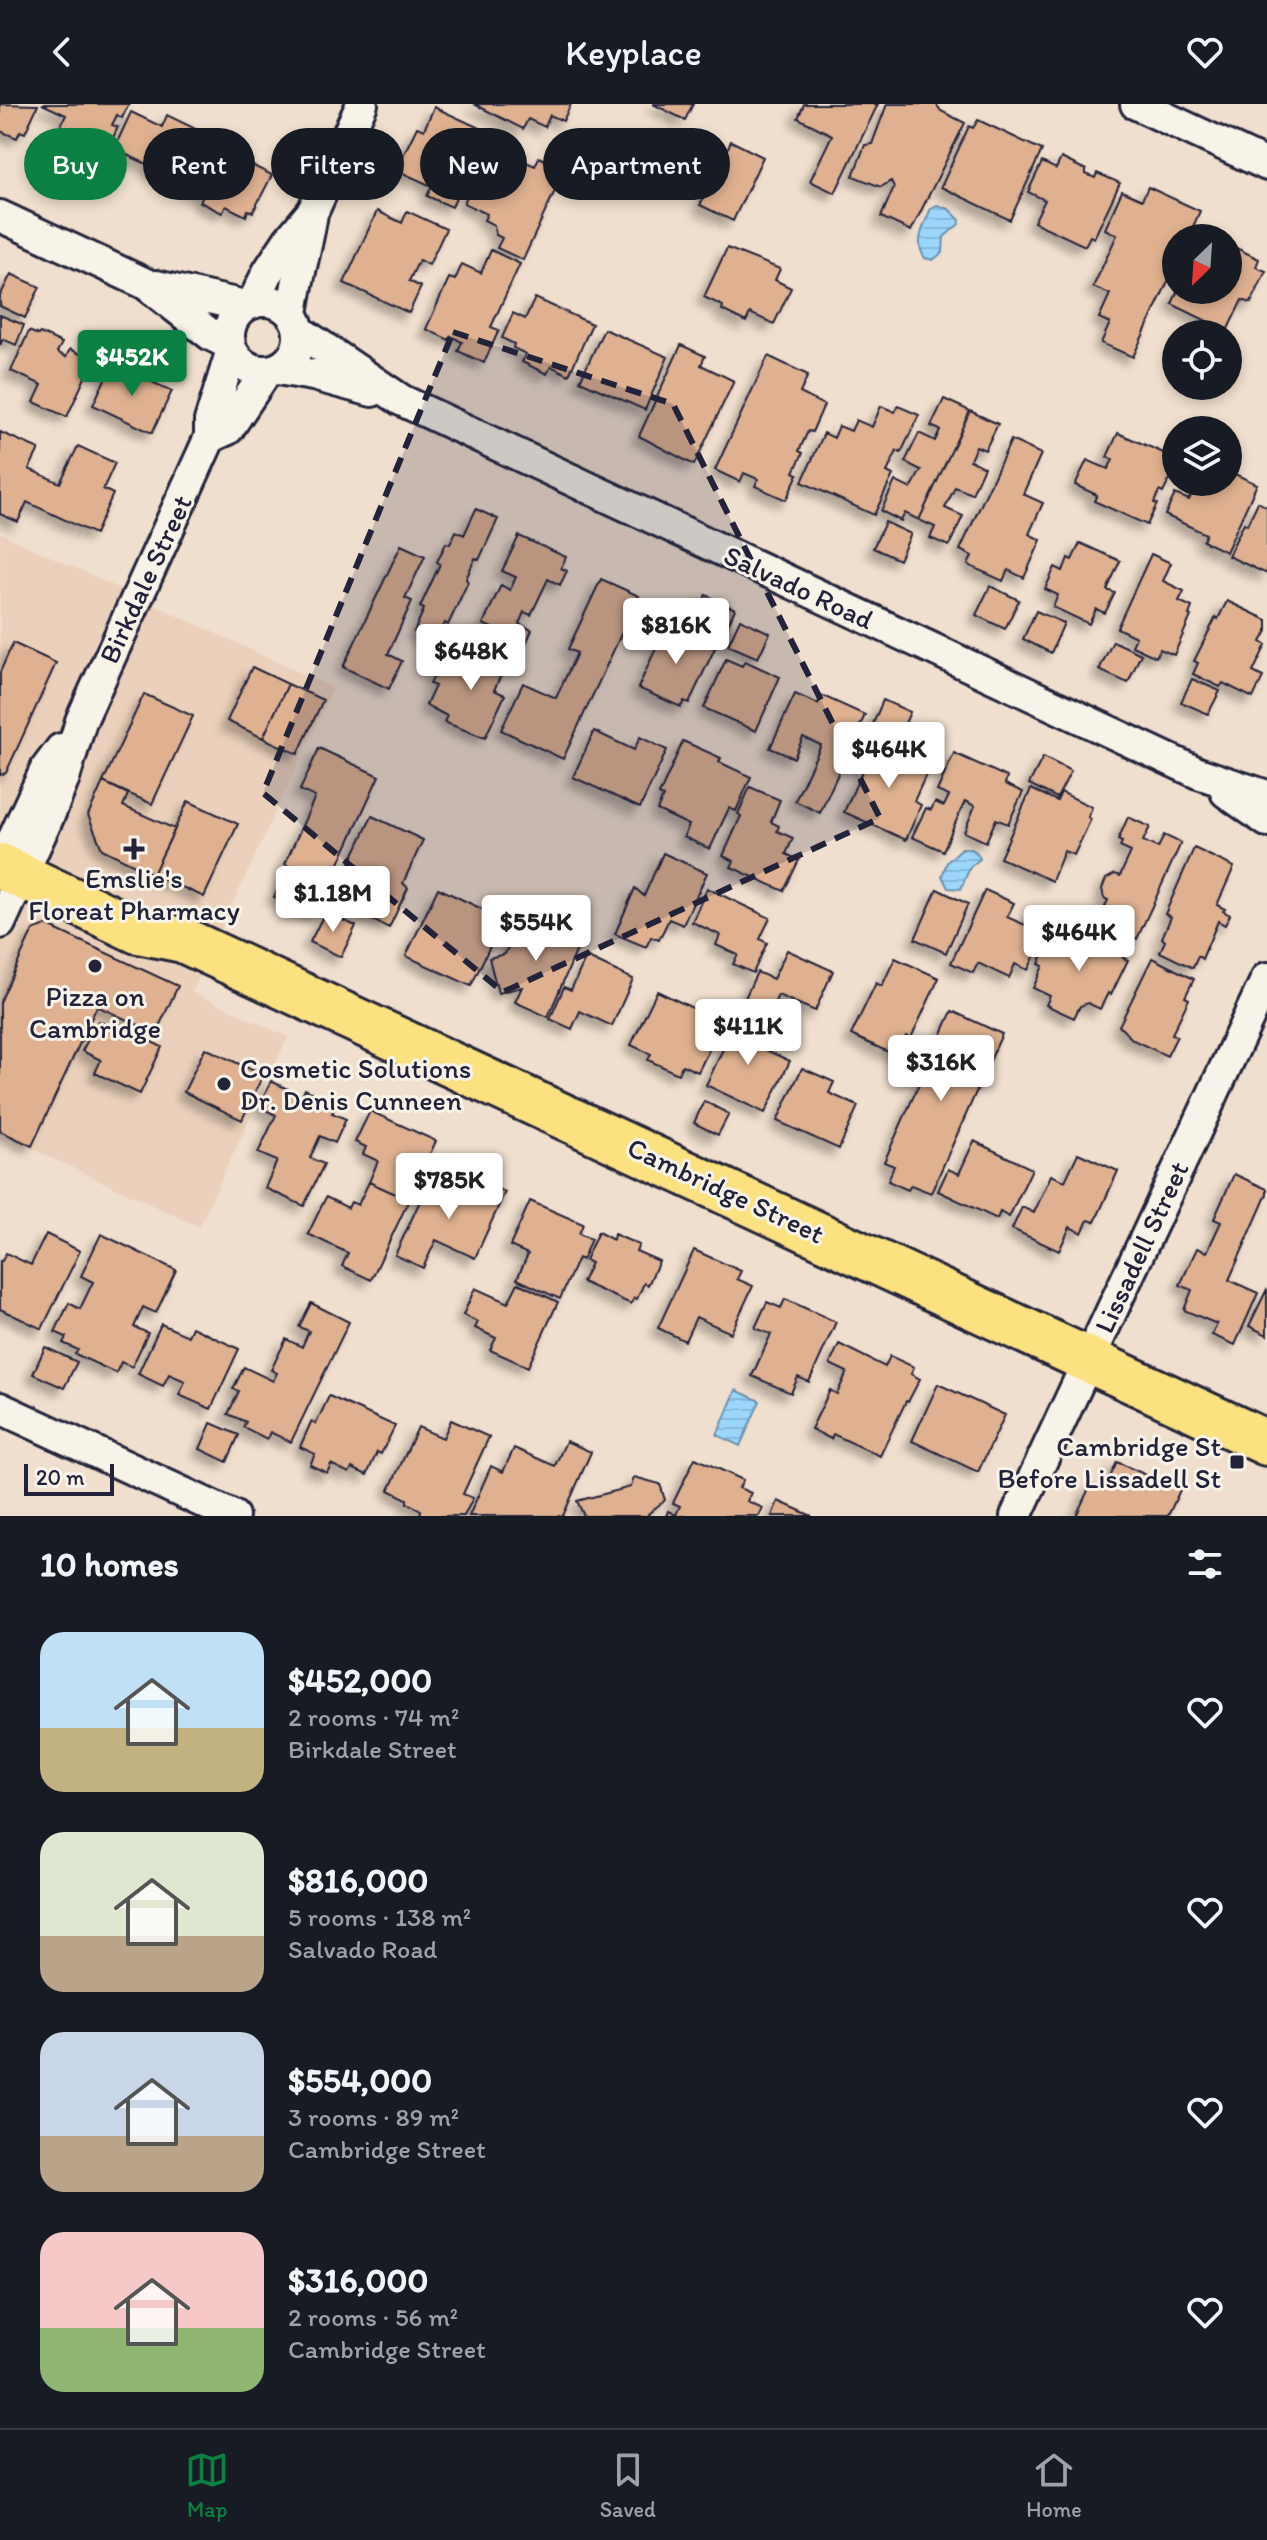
<!DOCTYPE html>
<meta charset="utf-8">
<style>
:root{--surface:#171b24;--page:#242831;--text:#f1f3f6;--muted:#9ea1a6;--line:#363941;--accent:#0b8043}
body{margin:0;font-family:Itim,sans-serif;background:var(--page);color:var(--text);height:100vh;display:flex;flex-direction:column;font-size:30px;white-space:nowrap}
*{box-sizing:border-box;margin:0}
p{font-size:26px;color:var(--muted)}
.icon{flex:none;width:44px;height:44px;fill:none;stroke:currentColor;stroke-width:2;stroke-linecap:round;stroke-linejoin:round}
.map{position:relative;height:1412px;overflow:hidden}
.drawer{display:flex;flex-direction:column;background:var(--surface);flex:1}
.drawer>*{flex:none}
.guide{position:absolute;left:24px;top:24px;width:800px;height:72px;display:flex;gap:16px}
.needle{width:52px;rotate:205deg}
.fabs{position:absolute;left:1162px;top:120px;display:grid;gap:16px}
.fabs a{display:grid;place-items:center;width:80px;height:80px;border-radius:50%;background:var(--surface);box-shadow:0 4px 12px #0003;font-size:40px}
.scale{position:absolute;left:24px;bottom:20px;width:90px;box-sizing:border-box;padding-left:8px;border:4px solid #22223b;border-top:0;font-size:22px;line-height:28px;white-space:nowrap;color:#22223b;-webkit-text-stroke:6px #f7f3e8;paint-order:stroke}
.price{position:absolute;translate:-50% -68px;padding:0 18px;border-radius:8px;background:#fff;color:#222;font-size:26px;line-height:52px;filter:drop-shadow(0 2px 4px #0008)}
.price::after{content:'';position:absolute;left:50%;top:48px;width:24px;height:18px;margin-left:-12px;background:inherit;clip-path:polygon(0 0,100% 0,50% 100%)}
.price.current{background:var(--accent);color:#fff}
ul{padding:0;list-style:none}
li{display:flex;align-items:center;gap:24px;height:200px;padding:0 40px}
li span{display:grid;place-items:center;flex:none;width:224px;height:160px;border-radius:24px;color:#555}
li>.icon{margin-inline-start:auto}
span .icon{width:96px;height:96px;fill:#fffc;stroke-width:1}
li b{font-size:34px}
h2{display:flex;justify-content:space-between;align-items:center;height:96px;padding:0 40px;font-size:34px}
.chip{padding:0 28px;border-radius:36px;background:var(--surface);box-shadow:0 4px 12px #0003;font-size:28px;line-height:72px}
.chip.current{background:var(--accent);color:#fff}
header{display:flex;justify-content:space-between;align-items:center;height:104px;padding:0 40px;background:var(--surface);font-size:36px;font-weight:600}
.tab-bar{display:flex;justify-content:space-around;align-items:center;height:112px;border-top:2px solid var(--line);background:var(--surface);font-size:22px;color:var(--muted)}
.tab-bar a{display:grid;justify-items:center;gap:4px}
.tab-bar .current{color:var(--accent)}
.map>svg:first-child{display:block}
.built{fill:#ebd1bb}
.water{fill:url(#water-rules);stroke:#6b8faf;stroke-width:2}
.building{fill:#dfb190;stroke:#22223b;stroke-width:2;filter:url(#shadow)}
.lines{fill:none;stroke-linecap:round;stroke-linejoin:round}
.minor-casing{stroke:#22223b;stroke-width:36}
.primary-casing{stroke:#22223b;stroke-width:50}
.minor{stroke:#f7f3e8;stroke-width:30}
.primary{stroke:#fbe180;stroke-width:44}
.marked{fill:#22223b;fill-opacity:0.2;stroke:#22223b;stroke-width:6;stroke-dasharray:16 10;stroke-linejoin:round}
.poi-dot{fill:#22223b;stroke:#f7f3e8;stroke-width:3}
.labels{text-anchor:middle;dominant-baseline:central;stroke-width:6;stroke-linejoin:round;paint-order:stroke}
.street-label{font-size:28px;fill:#22223b;stroke:#f7f3e8}
.poi-label{font-size:28px;fill:#22223b;stroke:#f7f3e8}
</style>
<header><svg class="icon" aria-label="back" viewBox="0 0 24 24"><path d="M15 5l-7 7 7 7"/></svg>Keyplace<svg class="icon" aria-label="heart" viewBox="0 0 24 24"><path d="M12 20l-8-8c-3-5 5-10 8-4 3-6 11-1 8 4z"/></svg></header>
<div class="map">
<svg width="1267" height="1412" viewBox="0 0 1267 1412">
<defs>
<pattern id="water-rules" width="6" height="5" patternUnits="userSpaceOnUse" patternTransform="scale(2)"><rect width="6" height="5" fill="#9bd7fc"/><path d="M0 2.5h6" fill="none" stroke="#85b8d9"/></pattern>
<filter id="shadow"><feDropShadow dx="-7" dy="7" stdDeviation="4" flood-color="#0004"/></filter>
</defs>
<rect width="100%" height="100%" fill="#f0dfce"/>
<filter id="ink" filterUnits="userSpaceOnUse"><feTurbulence type="fractalNoise" baseFrequency=".0125" numOctaves="2"/><feDisplacementMap in="SourceGraphic" scale="16" xChannelSelector="R" yChannelSelector="G"/><feConvolveMatrix kernelMatrix="1 2 1 2 8 2 1 2 1" color-interpolation-filters="sRGB"/></filter>
<g filter="url(#ink)">
<path class="built" d="M0,429L333,584L192,888L288,933L199,1123L0,1030Z"/>
<path class="water" d="M937,101L949,105L960,116L959,120L944,133L943,148L933,156L925,154C913,138 925,120 931,104Z
M962,744C971,744 977,746 980,755L970,763L961,785L948,784L942,772L947,758Z
M736,1286L760,1297L740,1342L717,1331Z"/>
<path class="building" d="M0,0L38,1L25,29L20,27L17,34L0,27Z
M42,0H129L122,14L117,11L112,21L118,23L103,55L98,52L95,58L71,46L73,42L66,39L61,21L66,11Z
M474,0H571L563,17L550,11L545,23L528,15L523,25Z
M653,0H693L685,16Z
M804,0H878L835,89L810,77L832,31L798,14Z
M887,0H936L941,7L965,19L911,127L881,113L894,83L891,77L881,83L853,72L865,41L872,40Z
M434,3L486,27L452,103L427,92L432,82L396,66L417,23L424,26Z
M131,8L162,23L167,11L204,29L183,74L176,71L173,77L147,64L149,61L114,45Z
M978,16L1042,46L1010,116L941,83L969,22L973,24Z
M731,37L763,53L733,117L700,101L708,85L678,72L695,38L724,52Z
M218,45L272,71L253,108L248,106L246,112L226,102L222,109L200,98L203,92L188,85L200,61L208,66Z
M503,48L535,62L539,53L565,65L523,156L497,144L502,134L496,131L494,121L484,116L487,110L464,99L478,69L490,75Z
M1061,54L1086,66V70L1095,74L1097,69L1120,79L1094,134L1090,132L1085,142L1034,118L1045,96L1028,88L1042,58L1056,65Z
M1148,83L1200,107L1188,134H1176V160L1133,253L1101,239L1110,219L1099,214L1110,190L1093,183L1117,131L1105,125L1122,87L1142,96Z
M377,107L402,119L407,107L446,125L429,161L419,156L409,177L421,183L409,209L344,179Z
M1228,140L1259,155L1256,163L1266,167L1251,199L1242,196L1227,227L1172,200L1178,186H1228Z
M727,144L780,165L775,176L791,184L774,220L750,209L746,218L722,206L723,202L704,193Z
M491,146L520,160L491,223L499,226L484,259L458,247L462,238L451,232L449,236L426,225L449,174L455,176L462,160L481,169Z
M11,170L40,183L25,214L0,202V192Z
M535,194L592,220L569,271L551,262L547,270L522,258L526,250L513,244L514,240L502,234L513,209L525,215Z
M0,211L24,221L16,241L3,235L0,241Z
M604,225L668,253L645,306L580,277Z
M29,227L38,231L40,229L62,239L57,248L66,253L70,245L93,256L67,313L34,298L42,281L11,267Z
M681,241L705,252L701,261L734,277L694,361L639,332Z
M768,252L808,271L800,289L824,301L812,328L808,327L799,347L803,349L794,368L798,370L786,396L755,382L758,375L744,369L740,378L715,366Z
M112,260L172,287L152,329L93,301Z
M944,295L970,307L919,416L905,409L901,417L881,407L895,377L911,385L921,366L905,358L919,329L935,337L940,326L931,322Z
M881,302L895,308L898,302L919,311L901,349L897,347L887,368L893,371L874,411L802,378L824,329L834,334L839,322L851,327L856,316L872,323Z
M970,307L998,320L985,346L976,342L970,356L984,363L972,390L955,383L945,404L963,412L949,442L930,434L935,423L919,416Z
M0,328L39,345L29,365L60,379L78,342L115,359L103,385L113,390L95,430L27,398L18,418L0,410Z
M1118,329L1175,354L1170,363L1175,365L1163,389L1159,387L1154,399L1157,400L1147,421L1094,397L1097,391L1075,381L1087,356L1108,365L1113,356L1107,353Z
M1011,336L1041,350L1023,390L1043,399L1029,430L1041,436L1024,474L1008,466L1003,477L968,461L972,452L960,446Z
M1228,367L1257,380L1226,448L1203,437L1206,430L1165,411L1175,390L1189,396L1197,378H1228Z
M1258,398L1267,403V470L1228,452L1244,419L1247,421Z
M476,405L498,415L479,456L475,454L466,475L468,478L448,521L445,519L436,538L414,528L424,505L420,503L440,460L437,458L446,439L450,440L456,427L464,431Z
M885,418L911,430L899,456L873,444Z
M519,432L566,453L561,464L567,467L560,481L548,475L531,511L524,508L519,520L532,526L524,544L501,534L503,529L483,520L501,481L510,486L516,473L502,467Z
M1080,439L1120,457L1107,486L1115,489L1105,509L1096,505L1089,520L1053,503L1058,491L1045,485L1055,463L1063,467L1068,454L1072,456Z
M401,441L425,452L405,494L412,497L388,550L402,557L389,585L343,563Z
M1151,450L1171,459L1163,477L1184,487L1179,497L1192,503L1189,511L1191,512L1174,551L1160,545L1156,553L1132,542L1136,533L1117,524Z
M601,475L639,492L563,655L501,626L523,579L556,594L577,549L568,545Z
M990,482L1019,496L1005,525L976,511Z
M706,491L735,505L723,532L693,518Z
M1227,497L1267,516V527L1261,538L1266,541L1253,568L1263,573L1253,594L1223,579L1220,583L1193,570L1198,559L1194,557L1216,513L1218,515Z
M1036,507L1064,519L1051,549L1023,535Z
M740,515L770,529L758,554L728,541Z
M673,517L694,527L691,533L715,544L689,599L684,597L681,603L638,584L665,524L669,526Z
M491,535L513,546L494,586L505,591L485,634L444,618L447,612L426,601L435,582L430,580L441,557L473,572Z
M1113,537L1141,550L1128,579L1099,566Z
M13,539L56,559L6,669L0,671V568Z
M726,555L742,562L745,557L780,573L756,627L704,604Z
M252,563L288,580L263,634L227,617Z
M1192,575L1220,587L1208,610L1181,598Z
M288,580L323,596L298,650L263,634Z
M144,590L193,612L152,700L103,678Z
M795,590L818,600L821,591L865,611L820,709L795,697L821,641L803,633L794,654L770,644Z
M883,596L910,608L897,638L870,627Z
M594,627L634,646L640,633L667,646L640,704L573,673Z
M683,637L721,654L719,658L751,673L736,707L729,704L710,745L684,733L689,721L657,706L663,693L659,691Z
M875,638L897,647L899,643L921,653L917,659L929,664L914,697L921,701L906,736L844,708Z
M319,644L379,672L315,812L274,793L288,762L285,760L315,693L300,686Z
M954,649L1007,673L1005,680L1023,688L1008,720L996,715L986,738L964,728L975,702L965,697L943,747L912,733L926,704L931,706L935,698L944,702L949,692L937,687Z
M1043,653L1071,667L1057,694L1029,680Z
M103,678L128,690L123,702L175,725L153,770L102,745L88,711Z
M750,683L780,696L771,718L779,722L777,727L793,734L786,750L799,756L784,787L731,763L734,757L723,752L741,712L738,710Z
M1031,685L1057,697L1061,688L1092,703L1088,713L1091,715L1074,751L1064,747L1052,777L1000,754Z
M188,697L238,720L204,793L153,770Z
M372,712L423,736L403,779L408,784L389,824L332,797Z
M1128,713L1150,723L1143,737L1158,744L1164,731L1181,739L1137,835L1099,817L1108,796L1104,794L1102,785L1106,775L1115,770L1120,772L1131,748L1120,743L1122,738L1118,736Z
M1194,744L1234,763L1217,801L1225,805L1223,807L1230,811L1225,821L1218,817L1202,855L1198,852L1193,864L1160,848L1165,837L1162,834L1171,813L1165,810Z
M663,749L707,769L683,821L669,815L659,836L651,833L646,843L615,830L635,784L644,792Z
M438,784L503,815L471,882L406,852Z
M707,784L770,814L760,835L767,839L753,869L733,860L738,851L716,841L720,831L692,818Z
M937,785L968,800L946,849L915,835Z
M985,786L1014,799L1007,813L1025,821L1030,809L1056,821L1043,848L1038,845L1028,866L1015,860L1009,874L978,859L973,869L951,859Z
M325,808L356,822L341,853L310,838Z
M523,809L582,834L548,913L515,898L522,883L498,889L489,854L505,850Z
M46,821L178,882L156,929L97,902L32,1042L0,1027V898L33,826Z
M1053,827L1079,839L1075,847L1083,850L1087,845L1098,841L1101,842L1106,832L1128,842L1123,854L1128,856L1111,891L1108,889L1100,905L1088,899L1080,902L1074,914L1046,901L1050,892L1033,884L1043,862L1039,860Z
M787,846L833,867L815,907L778,891L766,917L740,905L757,868L773,875Z
M586,853L633,875L612,922L580,907L572,925L550,915L564,883L571,886Z
M895,854L939,874L911,934L906,932L897,952L851,931L876,879L882,882Z
M1152,854L1194,875L1185,893L1189,895L1172,930L1177,932L1167,952L1133,936L1119,922Z
M657,887L703,909L694,928L713,938L698,968L682,961L678,970L648,956L651,950L631,941Z
M952,907L1002,930L931,1089L911,1081L908,1086L888,1077L894,1062L884,1058Z
M740,909L762,920L753,940L790,957L765,1009L706,981Z
M98,917L128,929L132,920L154,930L150,937L162,943L140,990L95,969L101,956L82,947Z
M205,944L263,971L242,1016L184,988Z
M802,964L834,978L829,989L858,1002L839,1045L777,1017Z
M271,977L302,992L305,985L337,1000L332,1009L346,1015L335,1039L320,1032L310,1054L324,1060L304,1102L265,1084L277,1057L258,1049L276,1011L259,1003Z
M704,997L729,1010L718,1031L694,1019Z
M370,1007L436,1037L409,1096L369,1078L378,1057L363,1050L366,1043L355,1038Z
M974,1037L1032,1065L1009,1113L1000,1108L997,1115L938,1087L948,1065L959,1070Z
M1078,1049L1118,1067L1095,1118L1088,1116L1082,1129L1070,1123L1059,1147L1012,1125L1022,1103L1034,1109L1051,1071L1065,1077Z
M1234,1070L1267,1085V1090L1229,1176L1258,1189L1235,1241L1212,1231L1217,1220L1184,1206L1192,1186L1180,1181L1197,1144L1207,1148L1221,1118L1214,1115Z
M432,1071L457,1083V1090L471,1097L481,1077L505,1088L475,1154L436,1136L423,1164L395,1151Z
M369,1078L409,1096L371,1176L342,1162L348,1149L308,1130L326,1093L348,1104L351,1098L358,1101Z
M530,1097L583,1120L579,1130L591,1135L582,1156L578,1154L560,1195L517,1175L528,1150L510,1142Z
M598,1128L613,1136L614,1130L639,1141L636,1147L659,1157L648,1181L644,1179L637,1195L634,1194L631,1200L582,1178L591,1159L585,1156Z
M46,1130L80,1147L42,1225L0,1205V1157H2L6,1149L31,1161Z
M101,1130L176,1166L156,1209L143,1203L134,1223L148,1229L132,1263L121,1258L116,1269L75,1250L78,1246L63,1239L66,1233L55,1228L69,1199L80,1205L93,1178L81,1172Z
M694,1146L741,1167L737,1175L753,1182L731,1229L696,1213L685,1237L658,1224Z
M518,1179L558,1198L528,1263L490,1246L496,1234L475,1224L478,1218L463,1211L475,1184L508,1199Z
M1267,1185V1231L1249,1222Z
M785,1195L836,1218L809,1278L798,1273L791,1289L752,1272L771,1230L755,1224L767,1198L781,1204Z
M311,1199L349,1218L291,1338L270,1328L267,1335L243,1323L246,1318L228,1310L239,1287L233,1285L244,1263L273,1277L277,1269L271,1266L286,1235L302,1243L309,1227L299,1223Z
M161,1220L188,1232L192,1223L239,1245L211,1305L179,1291L185,1277L169,1270L163,1282L138,1270Z
M839,1240L885,1263L890,1252L914,1263L911,1270L920,1275L908,1298L906,1297L880,1352L833,1330L831,1335L811,1325L830,1286L837,1290L847,1268L830,1260Z
M45,1243L77,1258L64,1284L33,1270Z
M938,1280L1005,1311L978,1368L912,1337Z
M329,1292L395,1322L381,1350L377,1348L367,1371L352,1364L349,1369L331,1360L327,1369L310,1361L315,1350L300,1343L311,1318L316,1320Z
M451,1316L489,1333L463,1390L473,1394L464,1412H420L421,1406L407,1399V1395L389,1386L418,1323L443,1334Z
M211,1319L239,1331L227,1358L200,1345Z
M566,1337L591,1348L563,1412H469L491,1362L503,1368L514,1344L555,1362Z
M695,1354L743,1376L739,1384L751,1389L747,1397L763,1404L759,1412H666L668,1407L676,1411L680,1402L673,1399Z
M1117,1358L1180,1386L1168,1412H1076L1091,1380L1104,1386Z
M634,1373L660,1380L665,1396L648,1410L649,1412H584L577,1397L631,1383Z
M778,1397L812,1412H772Z"/>
<g class="lines">
<g class="minor-casing">
<path id="minor" d="M1136,0L1267,61
M0,112L146,180L211,231L229,240
M156,182L245,202
M229 232a35 35 0 1 1 70 0a35 35 0 1 1-70 0Z
M253,199L268,168L289,136L313,107L362,0
M292,211C296,176 307,144 312,109
M299,227L401,296L1198,669L1267,692
M231,249L210,317V333L228,325L266,268
M278,265L313,271L372,287
M1226,688L1267,717
M0,764L46,665L61,645
M0,819L50,709L64,674L81,617L210,333
M0,1304L233,1412
M1016,1412L1267,874"/>
</g>
<g class="primary-casing">
<path id="primary" d="M0,762L138,827L183,836L1267,1339"/>
</g>
<use href="#minor" class="minor"/>
<use href="#primary" class="primary"/>
</g>
</g>
<path class="marked" d="M453,228L673,300L880,714L503,888L263,689Z"/>
<g class="poi-dot">
<path d="M130 733h8v8h8v8h-8v8h-8v-8h-8v-8h8z"/>
<circle cx="95" cy="862" r="8"/>
<circle cx="224" cy="980" r="8"/>
<rect x="1229" y="1350" width="16" height="16" rx="4"/>
</g>
<g class="labels">
<g class="street-label">
<text transform="translate(145 475) rotate(-65)">Birkdale Street</text>
<text transform="translate(799 483) rotate(25)">Salvado Road</text>
<text transform="translate(726 1086) rotate(25)">Cambridge Street</text>
<text transform="translate(1141 1143) rotate(-65)">Lissadell Street</text>
</g>
<g class="poi-label">
<text x="134" y="774">Emslie's<tspan x="134" dy="32">Floreat Pharmacy</tspan></text>
<text x="95" y="892">Pizza on<tspan x="95" dy="32">Cambridge</tspan></text>
<text x="240" y="964" text-anchor="start">Cosmetic Solutions<tspan x="240" dy="32">Dr. Denis Cunneen</tspan></text>
<text x="1221" y="1342" text-anchor="end">Cambridge St<tspan x="1221" dy="32">Before Lissadell St</tspan></text>
</g>
</g>
</svg>
<div class="fabs">
<a><svg class="needle" viewBox="-14 -14 28 28"><path d="M0-13l5 13h-10z" fill="#e53935"/><path d="M0 13l5-13h-10z" fill="#9ea1a6"/></svg></a>
<a><svg class="icon" aria-label="locate" viewBox="0 0 24 24"><circle cx="12" cy="12" r="6"/><path d="M12 2v4M12 18v4M2 12h4M18 12h4"/></svg></a>
<a><svg class="icon" aria-label="layers" viewBox="0 0 24 24"><path d="M12 4l9 5-9 5-9-5zM3 14l9 5 9-5"/></svg></a>
</div>
<div class="scale">20 m</div>
<b class="price current" style="left:132px;top:294px">$452K</b>
<b class="price" style="left:676px;top:562px">$816K</b>
<b class="price" style="left:471px;top:588px">$648K</b>
<b class="price" style="left:889px;top:686px">$464K</b>
<b class="price" style="left:333px;top:830px">$1.18M</b>
<b class="price" style="left:536px;top:859px">$554K</b>
<b class="price" style="left:1079px;top:869px">$464K</b>
<b class="price" style="left:748px;top:963px">$411K</b>
<b class="price" style="left:941px;top:999px">$316K</b>
<b class="price" style="left:449px;top:1117px">$785K</b>
<div class="guide">
<a class="chip current">Buy</a>
<a class="chip">Rent</a>
<a class="chip">Filters</a>
<a class="chip">New</a>
<a class="chip">Apartment</a>
</div>
</div>
<section class="drawer">
<h2>10 homes<svg class="icon" aria-label="filters" viewBox="0 0 24 24"><path d="M4 7h16M4 17h16"/><circle cx="9" cy="7" r="2"/><circle cx="15" cy="17" r="2"/></svg></h2>
<ul>
<li><span style="background:linear-gradient(#bfe0f5 60%,#c2b280 0)"><svg class="icon" aria-label="home" viewBox="0 0 24 24"><path d="M3 11l9-7 9 7M6 9v11h12V9"/></svg></span><div><b>$452,000</b><p>2 rooms · 74 m²</p><p>Birkdale Street</p></div><svg class="icon" aria-label="heart" viewBox="0 0 24 24"><path d="M12 20l-8-8c-3-5 5-10 8-4 3-6 11-1 8 4z"/></svg></li>
<li><span style="background:linear-gradient(#dfe7d0 65%,#b9a48a 0)"><svg class="icon" aria-label="home" viewBox="0 0 24 24"><path d="M3 11l9-7 9 7M6 9v11h12V9"/></svg></span><div><b>$816,000</b><p>5 rooms · 138 m²</p><p>Salvado Road</p></div><svg class="icon" aria-label="heart" viewBox="0 0 24 24"><path d="M12 20l-8-8c-3-5 5-10 8-4 3-6 11-1 8 4z"/></svg></li>
<li><span style="background:linear-gradient(#c9d6e8 65%,#b9a48a 0)"><svg class="icon" aria-label="home" viewBox="0 0 24 24"><path d="M3 11l9-7 9 7M6 9v11h12V9"/></svg></span><div><b>$554,000</b><p>3 rooms · 89 m²</p><p>Cambridge Street</p></div><svg class="icon" aria-label="heart" viewBox="0 0 24 24"><path d="M12 20l-8-8c-3-5 5-10 8-4 3-6 11-1 8 4z"/></svg></li>
<li><span style="background:linear-gradient(#f6c9c9 60%,#8fb573 0)"><svg class="icon" aria-label="home" viewBox="0 0 24 24"><path d="M3 11l9-7 9 7M6 9v11h12V9"/></svg></span><div><b>$316,000</b><p>2 rooms · 56 m²</p><p>Cambridge Street</p></div><svg class="icon" aria-label="heart" viewBox="0 0 24 24"><path d="M12 20l-8-8c-3-5 5-10 8-4 3-6 11-1 8 4z"/></svg></li>
</ul>
</section>
<nav class="tab-bar">
<a class="current"><svg class="icon" aria-label="map" viewBox="0 0 24 24"><path d="M3 6l6-2 6 2 6-2v14l-6 2-6-2-6 2zM9 4v14M15 6v14"/></svg>Map</a>
<a><svg class="icon" aria-label="saved" viewBox="0 0 24 24"><path d="M7 4h10v16l-5-4-5 4z"/></svg>Saved</a>
<a><svg class="icon" aria-label="home" viewBox="0 0 24 24"><path d="M3 11l9-7 9 7M6 9v11h12V9"/></svg>Home</a>
</nav>
